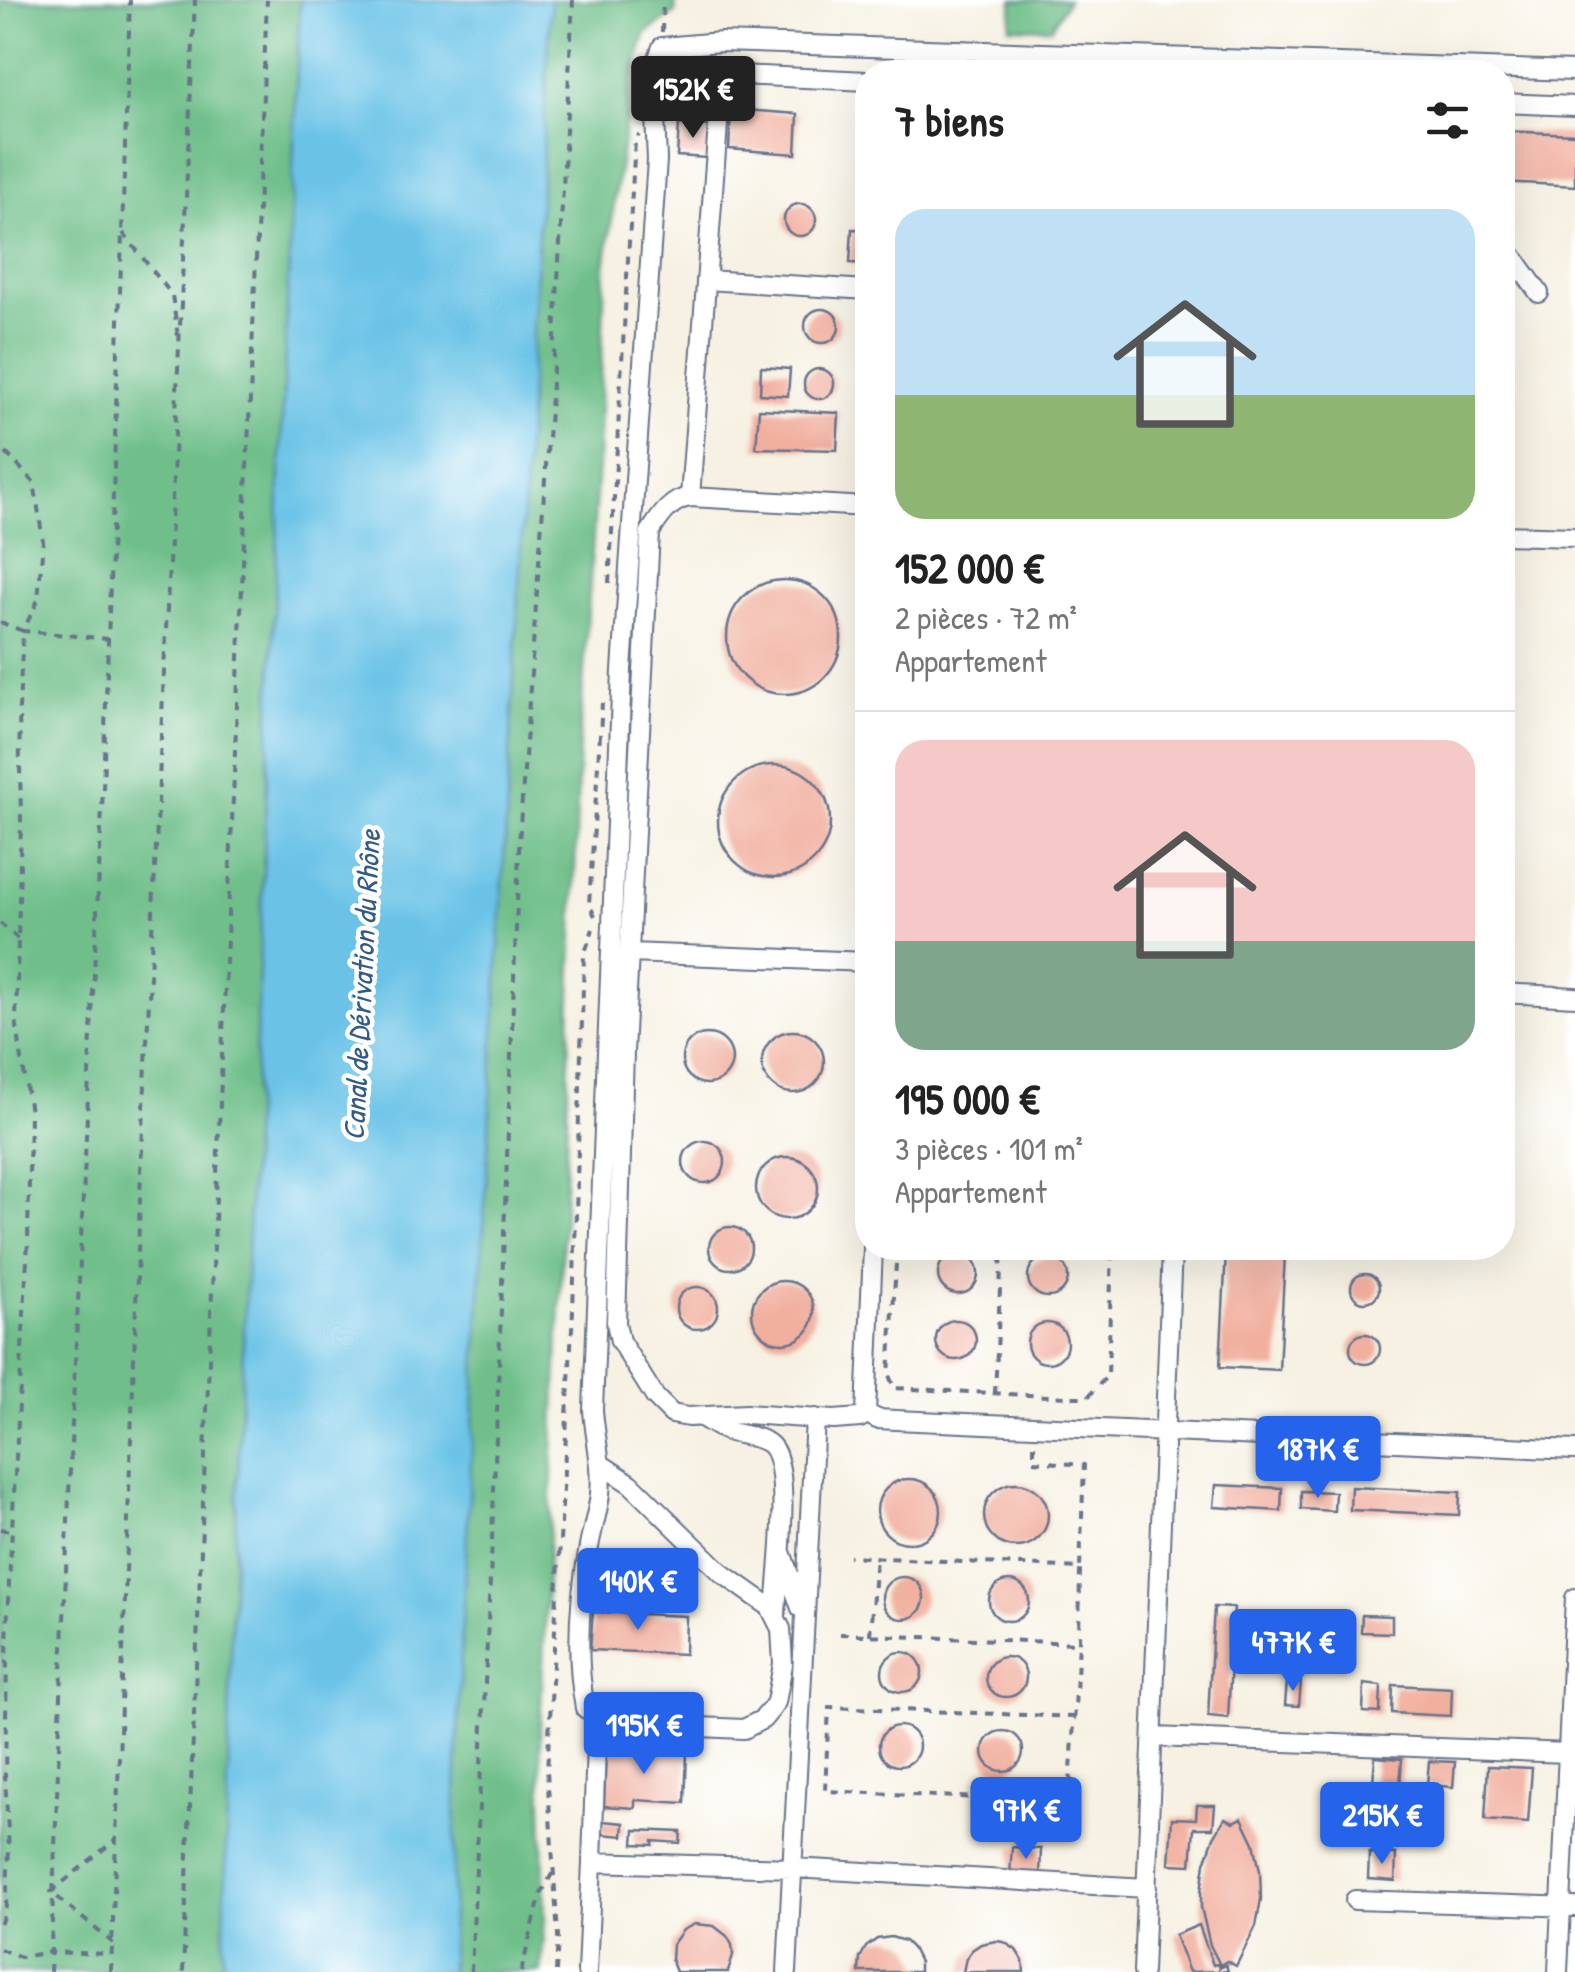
<!DOCTYPE html>
<html lang="fr">
<meta charset="utf-8">
<style>
:root{--surface:#fff;--page:#f6f6f6;--text:#222;--muted:#767676;--line:#e0e0e0;--accent:#2563eb}
body{margin:0;font-family:"Patrick Hand",sans-serif;background:var(--page);color:var(--text);height:100vh;display:flex;flex-direction:column;font-size:38px;white-space:nowrap}
*{box-sizing:border-box;margin:0}
p{font-size:32px;color:var(--muted)}
.icon{flex:none;width:55px;height:55px;fill:none;stroke:currentColor;stroke-width:2;stroke-linecap:round;stroke-linejoin:round}
.map{position:relative;flex:1;overflow:hidden}
.sheet{position:absolute;left:855px;top:60px;width:660px;height:1200px;display:flex;flex-direction:column;background:var(--surface);border-radius:40px;box-shadow:0 10px 40px #0002}
.sheet>*{flex:none}
.price{position:absolute;translate:-50% -85px;padding:0 22px;border-radius:10px;background:var(--accent);color:#fff;font-size:32px;line-height:65px;filter:drop-shadow(0 2px 5px #0008)}
.price::after{content:'';position:absolute;left:50%;top:60px;width:30px;height:22px;margin-left:-15px;background:inherit;clip-path:polygon(0 0,100% 0,50% 100%)}
.price.active{background:#222;color:#fff}
ul{padding:0;list-style:none}
li{display:grid;align-content:center;gap:20px;height:530px;padding:0 40px}
li+li{border-top:2px solid var(--line)}
li span{display:grid;place-items:center;height:310px;border-radius:30px;color:#555}
li>.icon{margin-inline-start:auto}
span .icon{width:180px;height:180px;fill:#fffc;stroke-width:1}
li b{font-size:42px}
h2{display:flex;justify-content:space-between;align-items:center;height:120px;padding:0 40px;font-size:42px}
.map>svg:first-child{display:block}
.forest{fill:#6fbf8a;stroke:#457774;stroke-width:2.5}
.water{fill:#6ac3e7;stroke:#4279a2;stroke-width:2.5}
.building{fill:#f1af9e}
.lines{fill:none;stroke-linecap:round;stroke-linejoin:round}
.minor-casing{stroke:#68738c;stroke-width:22}
.path{stroke:#68738c;stroke-width:4;stroke-dasharray:8 8;stroke-linecap:butt}
.minor{stroke:#fff;stroke-width:18}
.labels{text-anchor:middle;dominant-baseline:central;stroke-width:9;stroke-linejoin:round;paint-order:stroke}
.water-label{font-size:30px;font-style:italic;fill:#335b87;stroke:#fff}
</style>
<div class="map">
<svg width="1575" height="1972" viewBox="0 0 1575 1972">
<rect width="100%" height="100%" fill="#fff"/>
<filter id="ink" filterUnits="userSpaceOnUse"><feTurbulence type="fractalNoise" baseFrequency=".01" numOctaves="2"/><feDisplacementMap in="SourceGraphic" scale="20" xChannelSelector="R" yChannelSelector="G"/><feConvolveMatrix kernelMatrix="1 2 1 2 8 2 1 2 1" color-interpolation-filters="sRGB"/></filter>
<filter id="wash" filterUnits="userSpaceOnUse"><feTurbulence type="fractalNoise" baseFrequency=".0048" numOctaves="4" result="noise"/><feDisplacementMap in="SourceGraphic" scale="40" xChannelSelector="R" yChannelSelector="G"/><feGaussianBlur stdDeviation="2.25" result="paint"/><feColorMatrix in="noise" values="0 0 0 0 0 0 0 0 0 0 0 0 0 0 0 0 0 1.4 0 .05"/><feComposite in="paint" operator="in"/></filter>
<g filter="url(#wash)">
<rect width="100%" height="100%" fill="#f6f1e2"/>
<path class="forest" d="M0,0H300L232,1614L223,1972H0Z
M551,0H676L675,13L645,34L631,86L605,267L598,464L579,743L564,1220L540,1727L545,1920L541,1972H450L462,1625Z
M1013,0H1068L1051,28L1010,27Z"/>
<path class="water" d="M300,0H551L462,1625L450,1972H223L232,1614Z"/>
<g id="blocks">
<path class="building" d="M731,109L798,114L796,154L729,149Z
M679,124L709,126L707,158L677,156Z
M1502,131L1575,134V186L1502,182Z
M784 220a16 16 0 1 1 32 0a16 16 0 1 1-32 0Z
M852,229L868,230V264L850,263Z
M805 326a17 17 0 1 1 34 0a17 17 0 1 1-34 0Z
M761,367L790,369L788,396L760,394Z
M804 384a15 15 0 1 1 30 0a15 15 0 1 1-30 0Z
M759,409L839,413L837,450L756,448Z
M727 637a57 57 0 1 1 114 0a57 57 0 1 1-114 0Z
M718 821a56 56 0 1 1 112 0a56 56 0 1 1-112 0Z
M762 1062a31 31 0 1 1 62 0a31 31 0 1 1-62 0Z
M682 1059a25 25 0 1 1 50 0a25 25 0 1 1-50 0Z
M683 1162a21 21 0 1 1 42 0a21 21 0 1 1-42 0Z
M756 1188a31 31 0 1 1 62 0a31 31 0 1 1-62 0Z
M709 1248a21 21 0 1 1 42 0a21 21 0 1 1-42 0Z
M1226,1251L1285,1254L1279,1370L1220,1367Z
M938 1274a20 20 0 1 1 40 0a20 20 0 1 1-40 0Z
M1028 1277a20 20 0 1 1 40 0a20 20 0 1 1-40 0Z
M1351 1288a14 14 0 1 1 28 0a14 14 0 1 1-28 0Z
M752 1312a31 31 0 1 1 62 0a31 31 0 1 1-62 0Z
M676 1308a21 21 0 1 1 42 0a21 21 0 1 1-42 0Z
M936 1340a20 20 0 1 1 40 0a20 20 0 1 1-40 0Z
M1027 1343a20 20 0 1 1 40 0a20 20 0 1 1-40 0Z
M1350 1349a15 15 0 1 1 30 0a15 15 0 1 1-30 0Z
M877 1511a32 32 0 1 1 64 0a32 32 0 1 1-64 0Z
M984 1515a32 32 0 1 1 64 0a32 32 0 1 1-64 0Z
M1216,1485L1282,1488L1281,1511L1214,1507Z
M1351,1487L1460,1492L1459,1515L1350,1510Z
M1301,1491L1335,1492L1334,1511L1301,1509Z
M882 1598a21 21 0 1 1 42 0a21 21 0 1 1-42 0Z
M989 1601a20 20 0 1 1 40 0a20 20 0 1 1-40 0Z
M1214,1607L1234,1608L1228,1718L1208,1716Z
M593,1612L686,1616L685,1654L590,1650Z
M1362,1615L1392,1616V1633L1361,1632Z
M882 1672a20 20 0 1 1 40 0a20 20 0 1 1-40 0Z
M986 1677a20 20 0 1 1 40 0a20 20 0 1 1-40 0Z
M1287,1681L1301,1682L1299,1706L1285,1705Z
M1364,1684L1381,1686L1380,1713L1363,1712Z
M1393,1685L1452,1688L1451,1716L1392,1713Z
M879 1746a20 20 0 1 1 40 0a20 20 0 1 1-40 0Z
M983 1751a20 20 0 1 1 40 0a20 20 0 1 1-40 0Z
M606,1748L687,1752L685,1803L635,1800V1808L604,1806Z
M1375,1757L1402,1759L1400,1784L1373,1782Z
M1429,1761L1455,1762L1453,1787L1427,1785Z
M1488,1766L1532,1768L1528,1823L1485,1820Z
M1197,1805H1215L1213,1828H1194L1191,1865L1169,1864L1172,1818L1196,1819Z
M1225,1818L1234,1822L1242,1818L1254,1843L1260,1871L1261,1899L1256,1926L1236,1966L1227,1961L1220,1965L1210,1945L1201,1907V1891L1205,1863L1214,1837Z
M602,1821L624,1823L623,1836L602,1834Z
M635,1830L681,1832L680,1843L653,1841V1845L634,1844Z
M1012,1847L1041,1849L1040,1877L1010,1875Z
M1369,1853L1396,1854L1395,1881L1368,1879Z
M695,1924L714,1926L727,1936L732,1945L733,1955L728,1972H676L671,1959L672,1945L683,1930Z
M1199,1925L1213,1965L1217,1964L1219,1968L1226,1965L1228,1971L1189,1972L1175,1935Z
M891,1937L905,1941L912,1948L919,1962V1972H859L860,1958L866,1947L877,1939Z
M996,1941L1004,1942L1016,1950L1023,1961L1024,1972H963L966,1958L972,1950L981,1944Z"/>
</g>
</g>
<g filter="url(#ink)">
<use href="#blocks" fill-opacity="0" stroke="#68738c" stroke-width="2.5"/>
<g class="lines">
<g class="minor-casing">
<path id="minor" d="M1502,103L1575,106
M1502,241L1539,293
M706,280L868,290
M690,497L721,84L738,75L868,81
M868,507L690,497C670,500 660,517 650,532L624,1052L616,1323L620,1341L655,1397L672,1414L688,1417L746,1414L834,1420L860,1418L866,1413L877,1419L896,1420L1575,1450
M1502,535L1575,537
M629,953L868,962
M1502,993L1575,997
M866,1413L873,1248
M703,1418C712,1423 720,1429 730,1432C741,1435 758,1436 768,1443C795,1460 776,1584 776,1617
M602,1465L631,1484L722,1573L770,1607L781,1629L783,1664L776,1702L772,1708L763,1719L744,1729L610,1723L585,1708C575,1655 579,1600 589,1547C592,1529 598,1512 600,1494C603,1466 595,1439 593,1410L622,670L657,160L653,72L662,47L721,42L1575,71
M781,1552L801,1608
M1154,1737L1568,1753
M592,1862L596,1744L602,1718
M1355,1900L1575,1907
M587,1972L592,1862L793,1868L1147,1888
M787,1972L815,1418
M1143,1972L1172,1248
M1558,1972L1575,1598"/>
</g>
<path class="path" d="M662,32L663,0
M123,233L172,295L178,336
M6,453L34,482L43,541L38,600L23,631L108,639
M609,583L635,140L639,135
M0,622L23,631L19,709L21,821L16,1020L30,1112L28,1241L8,1601L5,1776L9,1850L6,1906L0,1926
M595,916L589,904L602,703
M0,923L18,939
M897,1248L889,1375L894,1388L1067,1397H1088L1108,1375L1112,1248
M995,1393L1002,1248
M1034,1445V1461L1084,1465L1080,1568
M0,1529L11,1531
M840,1634L1079,1643L1080,1568L849,1556
M870,1635L876,1557
M1074,1717L829,1707L825,1791L1069,1802L1079,1643
M113,1943L51,1892L116,1839
M0,1949L21,1957L50,1952L113,1954
M50,1972L71,1445L103,788L130,0
M111,1972L141,1172L195,0
M183,1972L267,0
M471,1972L492,1539L520,826L554,355L573,0
M521,1972L541,1894L553,1872
M556,1972L558,1936L547,1771L573,1311L584,955L593,929"/>
<use href="#minor" class="minor"/>
</g>
</g>
<g class="labels">
<g class="water-label">
<text transform="translate(361 985) rotate(-87)">Canal de Dérivation du Rhône</text>
</g>
</g>
</svg>
<b class="price active" style="left:693px;top:141px">152K €</b>
<b class="price" style="left:1318px;top:1501px">187K €</b>
<b class="price" style="left:638px;top:1633px">140K €</b>
<b class="price" style="left:1293px;top:1694px">477K €</b>
<b class="price" style="left:644px;top:1777px">195K €</b>
<b class="price" style="left:1026px;top:1862px">97K €</b>
<b class="price" style="left:1382px;top:1867px">215K €</b>
<section class="sheet">
<h2>7 biens<svg class="icon" aria-label="filters" viewBox="0 0 24 24"><path d="M4 7h16M4 17h16"/><circle cx="9" cy="7" r="2"/><circle cx="15" cy="17" r="2"/></svg></h2>
<ul>
<li><span style="background:linear-gradient(#bfe0f5 60%,#8fb573 0)"><svg class="icon" aria-label="home" viewBox="0 0 24 24"><path d="M3 11l9-7 9 7M6 9v11h12V9"/></svg></span><div><b>152 000 €</b><p>2 pièces · 72 m²</p><p>Appartement</p></div></li>
<li><span style="background:linear-gradient(#f6c9c9 65%,#7fa58c 0)"><svg class="icon" aria-label="home" viewBox="0 0 24 24"><path d="M3 11l9-7 9 7M6 9v11h12V9"/></svg></span><div><b>195 000 €</b><p>3 pièces · 101 m²</p><p>Appartement</p></div></li>
</ul>
</section>
</div>
